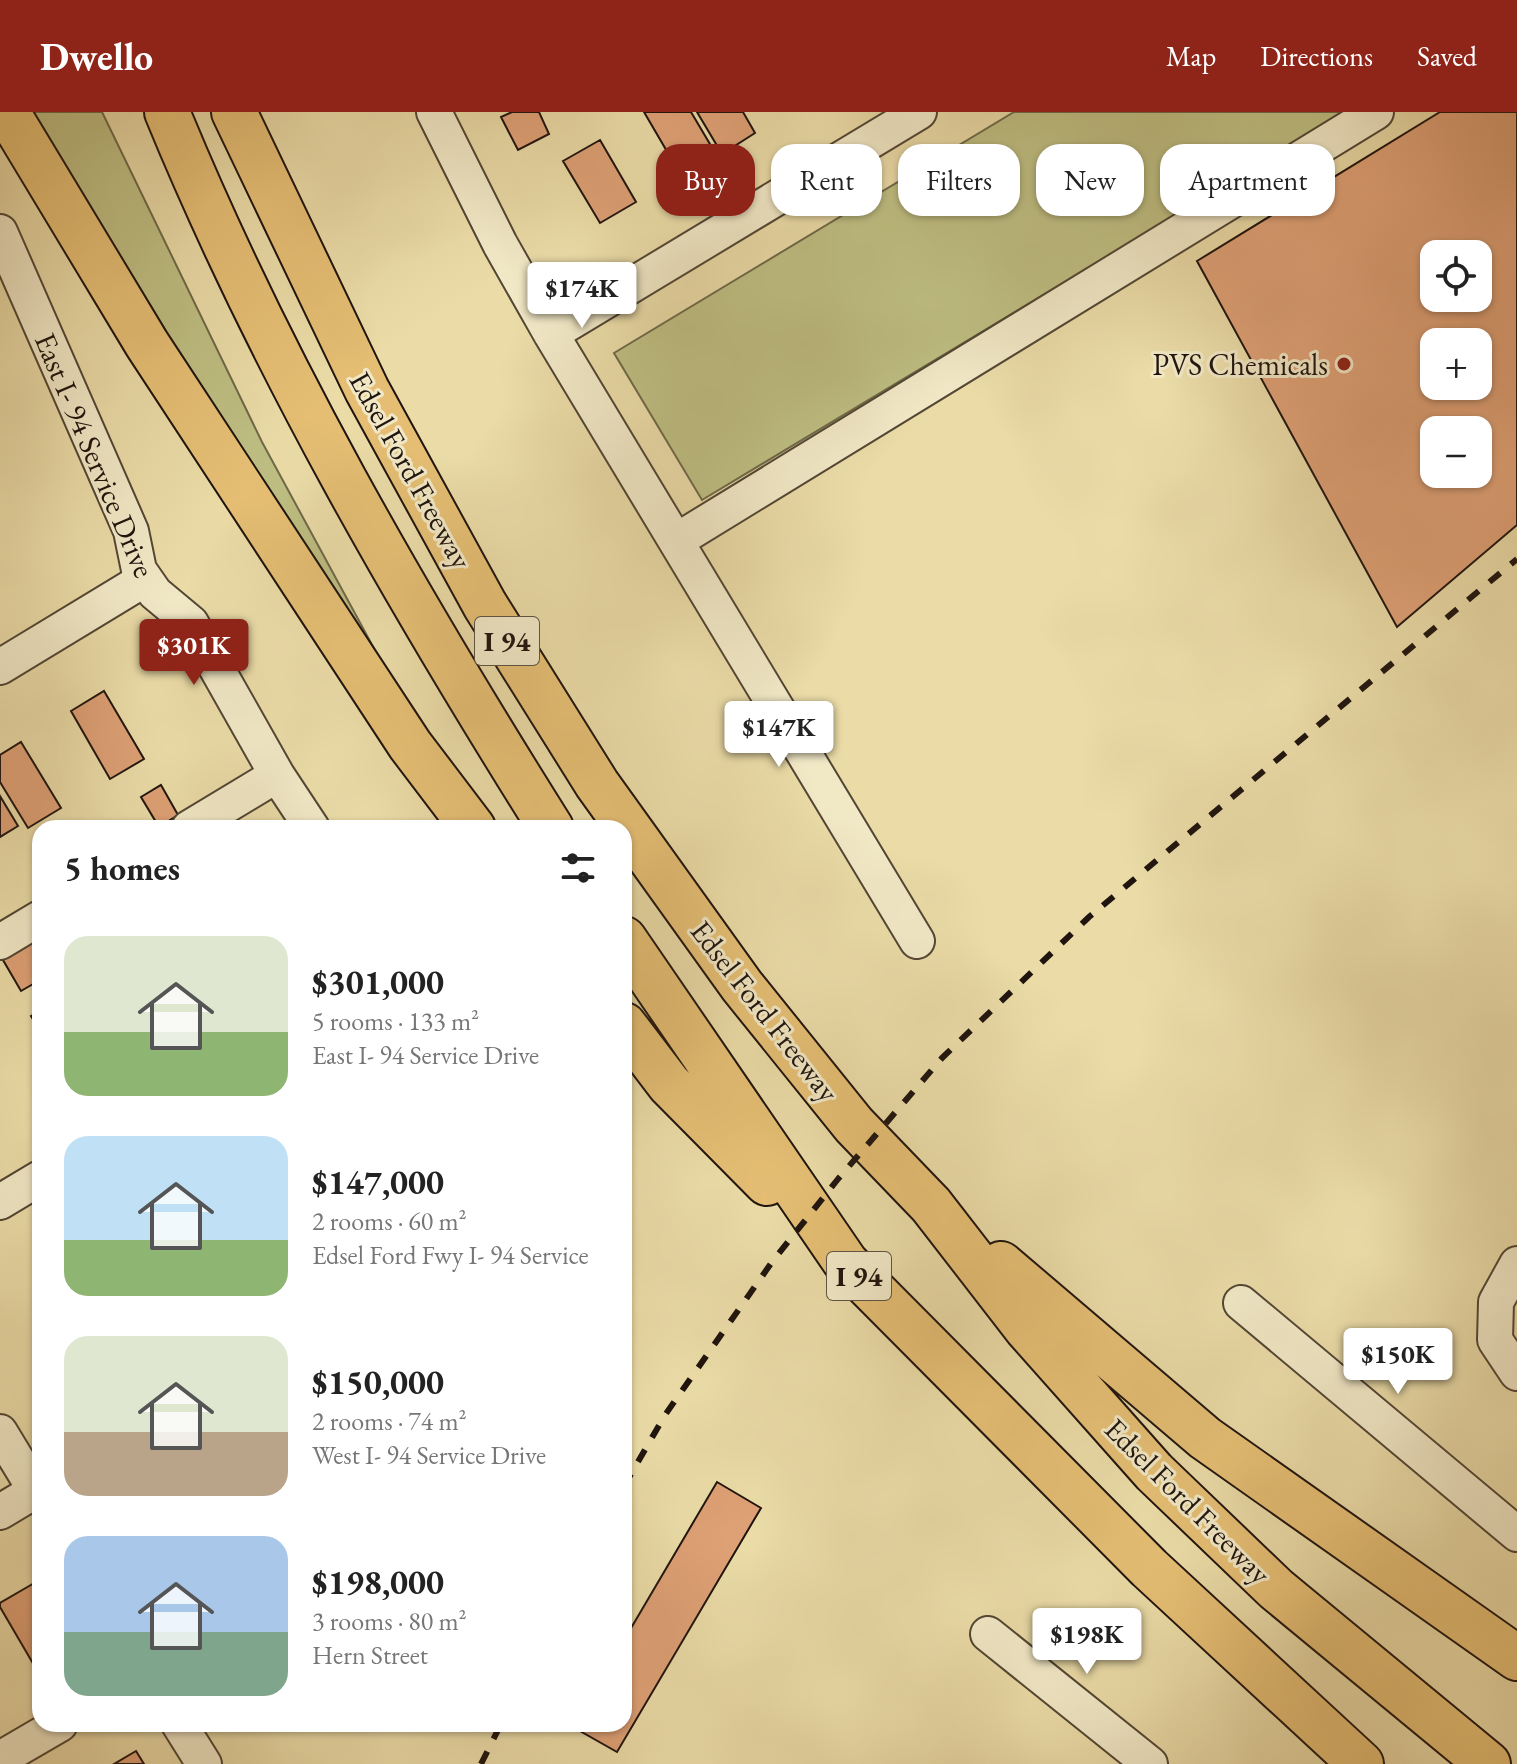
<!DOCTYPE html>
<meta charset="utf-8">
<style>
:root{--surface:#fff;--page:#f2f2f2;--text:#222;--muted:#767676;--accent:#8f2418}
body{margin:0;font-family:"EB Garamond",serif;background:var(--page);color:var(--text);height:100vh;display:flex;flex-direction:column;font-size:30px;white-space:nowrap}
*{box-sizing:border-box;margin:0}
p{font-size:26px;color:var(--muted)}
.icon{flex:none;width:44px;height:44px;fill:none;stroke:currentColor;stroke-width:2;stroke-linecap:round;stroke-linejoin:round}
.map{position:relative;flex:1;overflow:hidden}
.panel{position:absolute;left:32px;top:708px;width:600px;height:912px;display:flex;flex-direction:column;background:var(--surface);border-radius:24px;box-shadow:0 2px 6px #0004}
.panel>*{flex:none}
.top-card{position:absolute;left:656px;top:32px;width:740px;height:72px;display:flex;gap:16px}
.controls{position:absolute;left:1420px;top:128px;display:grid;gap:16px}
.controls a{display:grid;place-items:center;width:72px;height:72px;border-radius:16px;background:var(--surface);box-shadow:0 2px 6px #0004;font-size:40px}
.price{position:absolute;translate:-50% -68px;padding:0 18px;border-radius:8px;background:#fff;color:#222;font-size:26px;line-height:52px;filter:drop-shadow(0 2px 4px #0008)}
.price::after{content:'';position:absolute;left:50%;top:48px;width:24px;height:18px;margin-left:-12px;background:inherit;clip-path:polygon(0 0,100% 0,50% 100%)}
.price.active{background:var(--accent);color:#fff}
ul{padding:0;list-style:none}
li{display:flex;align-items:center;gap:24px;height:200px;padding:0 32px}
li span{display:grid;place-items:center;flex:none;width:224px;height:160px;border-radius:24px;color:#555}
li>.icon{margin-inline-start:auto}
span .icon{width:96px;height:96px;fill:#fffc;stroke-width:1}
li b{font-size:34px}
h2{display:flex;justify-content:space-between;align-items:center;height:96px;padding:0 32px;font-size:34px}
.chip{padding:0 28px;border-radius:24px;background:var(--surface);box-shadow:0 2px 6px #0004;font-size:28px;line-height:72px}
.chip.active{background:var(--accent);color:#fff}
header{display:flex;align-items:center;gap:48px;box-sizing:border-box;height:112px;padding:0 40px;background:var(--accent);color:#fff}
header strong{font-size:38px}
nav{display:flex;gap:44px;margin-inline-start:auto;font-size:28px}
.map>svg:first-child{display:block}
.green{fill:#bebe82;stroke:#6e6948;stroke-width:2}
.building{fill:#dea075;stroke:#1f140e;stroke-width:2;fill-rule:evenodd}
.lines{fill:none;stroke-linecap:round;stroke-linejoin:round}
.minor-casing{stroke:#524634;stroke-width:38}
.highway-casing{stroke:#1f140e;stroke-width:48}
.minor{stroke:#f1e8c6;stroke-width:34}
.highway{stroke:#e5be74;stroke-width:44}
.rail{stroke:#1f140e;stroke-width:6;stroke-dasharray:14 14;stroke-linecap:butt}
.poi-dot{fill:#8f2418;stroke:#f1e8c6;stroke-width:3}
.labels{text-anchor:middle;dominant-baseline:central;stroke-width:6;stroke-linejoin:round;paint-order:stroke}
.shield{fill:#f1e8c6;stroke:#5e5445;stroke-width:2}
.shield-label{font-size:28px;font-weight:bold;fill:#1f140e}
.poi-label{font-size:30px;fill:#1f140e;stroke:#f1e8c6;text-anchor:end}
.street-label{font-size:30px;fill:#1f140e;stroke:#f1e8c6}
</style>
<header>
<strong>Dwello</strong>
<nav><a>Map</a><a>Directions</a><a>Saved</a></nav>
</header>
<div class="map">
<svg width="1517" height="1652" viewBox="0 0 1517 1652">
<rect width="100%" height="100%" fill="#eadba7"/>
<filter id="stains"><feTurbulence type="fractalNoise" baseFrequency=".0025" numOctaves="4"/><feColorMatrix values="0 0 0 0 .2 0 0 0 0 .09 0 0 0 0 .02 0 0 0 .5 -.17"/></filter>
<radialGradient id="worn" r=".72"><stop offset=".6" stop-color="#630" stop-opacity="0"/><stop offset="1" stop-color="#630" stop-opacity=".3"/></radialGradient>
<path class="green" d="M31,0H102L262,330L383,553L346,527Z
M1014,0H1348L702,388L614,241Z"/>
<path class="building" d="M512,0H539L549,22L518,38L501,5Z
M644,0H691L717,44L682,65Z
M697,0H743L755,21L722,42Z
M1440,0H1517V413L1397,515L1197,149ZM1434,142H1478V186H1434ZM1434,230H1478V274H1434ZM1434,318H1478V362H1434Z
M600,28L636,90L600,111L563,49Z
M104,579L144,647L110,667L71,599Z
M21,630L61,696L28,716L0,670V643Z
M161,673L178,703L159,715L141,685Z
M0,684L18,714L0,725Z
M32,830L40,843V868L21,879L3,848Z
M40,899V919L31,904Z
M717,1370L761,1396L617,1640L573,1615L624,1612V1528Z
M36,1470L40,1477L38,1560L0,1495V1491Z
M136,1639L144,1652H114Z"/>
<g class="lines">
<g class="minor-casing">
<path id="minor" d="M434,0L500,132L551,222L917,829
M0,120L131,419L139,458L155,481L191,511L277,663L312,716
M551,222L919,0
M676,429L1376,0
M0,555L145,467
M189,716L277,663
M0,830L40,806
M0,1090L40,1066
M1517,1152L1496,1190L1495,1228L1517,1261
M1241,1191L1517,1422
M0,1320L40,1386
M0,1400L40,1376
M988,1522L1150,1652
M179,1612L204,1652
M0,1647L60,1612"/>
</g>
<g class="highway-casing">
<path id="highway" d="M7,0L147,232L410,633L473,716
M167,0C270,251 407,487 551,716
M234,0L367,278L485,493L597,672L742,874L854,1013L931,1093L1027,1217L1154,1360L1276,1477L1488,1652
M624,827L846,1151L1149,1456L1361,1652
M624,913L669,972L767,1071
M1001,1152L1205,1326L1517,1546"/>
</g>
<use href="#minor" class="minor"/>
<use href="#highway" class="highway"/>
<path class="rail" d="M624,1374L665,1303L772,1150L838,1067L942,946L1089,805L1517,447
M481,1652L501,1612"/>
</g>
<circle class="poi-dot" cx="1344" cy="252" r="8"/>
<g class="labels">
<g class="shield">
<rect x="475" y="505" width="64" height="48" rx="6"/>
<rect x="827" y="1140" width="64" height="48" rx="6"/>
</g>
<g class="shield-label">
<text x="507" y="529">I 94</text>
<text x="859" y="1164">I 94</text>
</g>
<g class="poi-label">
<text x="1328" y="252">PVS Chemicals</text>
</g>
<g class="street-label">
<text transform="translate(95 343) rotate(67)">East I- 94 Service Drive</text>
<text transform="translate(411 358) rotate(61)">Edsel Ford Freeway</text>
<text transform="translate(765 899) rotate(52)">Edsel Ford Freeway</text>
<text transform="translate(1188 1389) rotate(45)">Edsel Ford Freeway</text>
</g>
</g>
<rect width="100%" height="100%" filter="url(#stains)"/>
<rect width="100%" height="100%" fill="url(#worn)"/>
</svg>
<div class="controls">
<a><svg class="icon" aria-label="locate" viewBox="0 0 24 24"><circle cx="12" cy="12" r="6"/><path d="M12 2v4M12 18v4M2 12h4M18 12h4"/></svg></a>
<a>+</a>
<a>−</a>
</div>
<b class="price" style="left:582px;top:218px">$174K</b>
<b class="price active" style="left:194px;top:575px">$301K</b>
<b class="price" style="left:779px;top:657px">$147K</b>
<b class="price" style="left:1398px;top:1284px">$150K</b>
<b class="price" style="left:1087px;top:1564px">$198K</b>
<div class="top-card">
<a class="chip active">Buy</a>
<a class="chip">Rent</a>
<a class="chip">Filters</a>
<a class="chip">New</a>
<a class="chip">Apartment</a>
</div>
<section class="panel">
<h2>5 homes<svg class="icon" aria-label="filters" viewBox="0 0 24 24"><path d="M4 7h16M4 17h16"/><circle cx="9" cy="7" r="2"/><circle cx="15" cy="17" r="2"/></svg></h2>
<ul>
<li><span style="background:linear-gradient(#dfe7d0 60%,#8fb573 0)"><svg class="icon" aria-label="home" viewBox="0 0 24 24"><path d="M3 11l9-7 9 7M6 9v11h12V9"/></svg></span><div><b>$301,000</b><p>5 rooms · 133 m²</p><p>East I- 94 Service Drive</p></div></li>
<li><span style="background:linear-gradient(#bfe0f5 65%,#8fb573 0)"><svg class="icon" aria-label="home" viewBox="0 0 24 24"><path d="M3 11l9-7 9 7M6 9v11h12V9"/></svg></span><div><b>$147,000</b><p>2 rooms · 60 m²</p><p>Edsel Ford Fwy I- 94 Service</p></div></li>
<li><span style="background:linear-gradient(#dfe7d0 60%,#b9a48a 0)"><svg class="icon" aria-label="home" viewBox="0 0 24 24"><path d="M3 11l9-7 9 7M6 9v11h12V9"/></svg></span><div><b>$150,000</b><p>2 rooms · 74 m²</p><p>West I- 94 Service Drive</p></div></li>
<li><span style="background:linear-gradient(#a9c7e8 60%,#7fa58c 0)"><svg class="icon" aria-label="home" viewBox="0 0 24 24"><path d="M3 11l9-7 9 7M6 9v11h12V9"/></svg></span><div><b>$198,000</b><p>3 rooms · 80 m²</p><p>Hern Street</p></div></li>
</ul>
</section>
</div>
